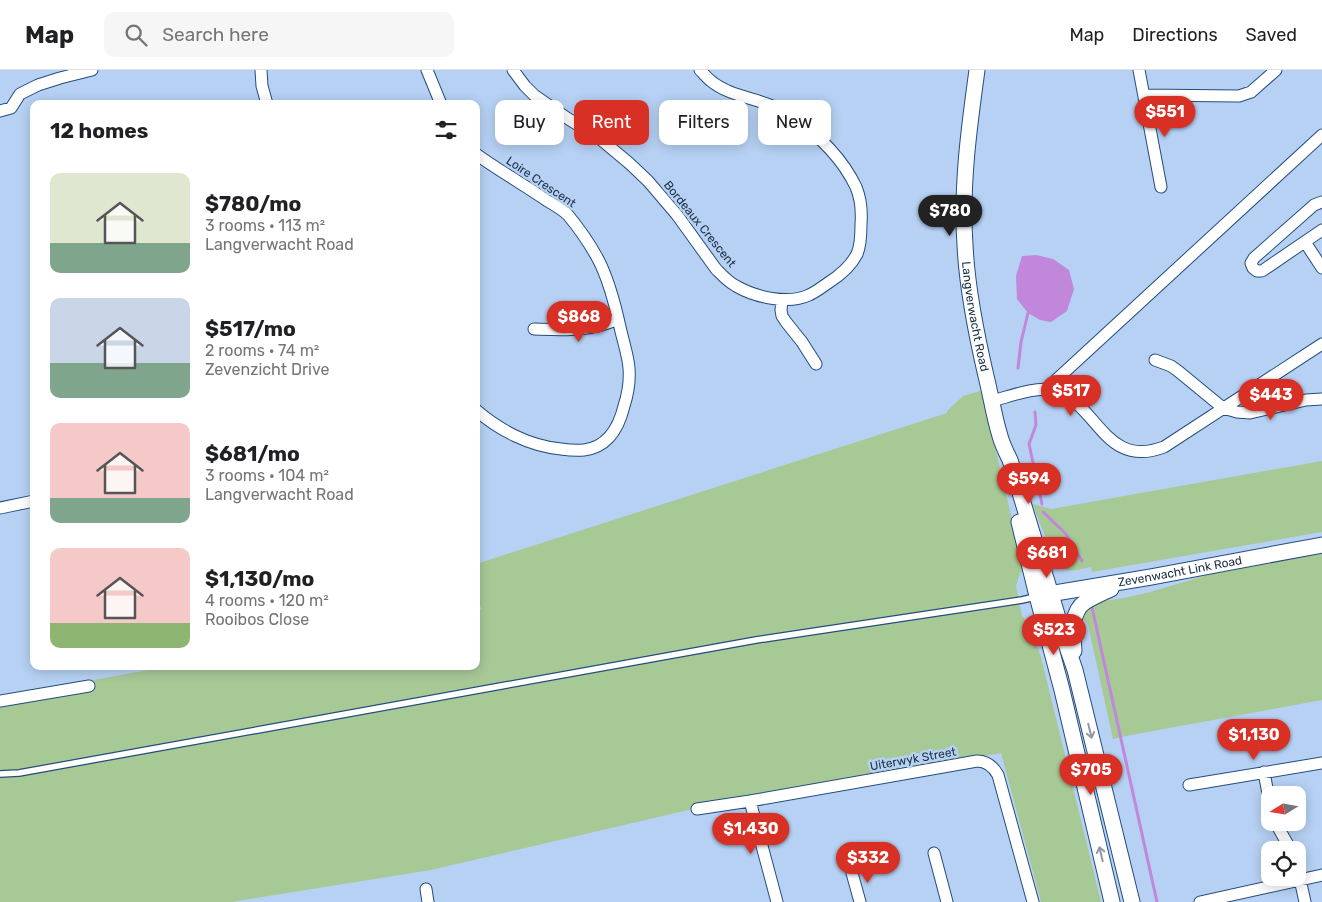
<!DOCTYPE html>
<meta charset="utf-8">
<style>
:root{--surface:#fff;--page:#f6f6f6;--text:#202124;--muted:#757577;--line:#e0e0e0;--accent:#d93025}
body{margin:0;font-family:Rubik,sans-serif;background:var(--page);color:var(--text);height:100vh;display:flex;flex-direction:column;font-size:19px;white-space:nowrap}
*{box-sizing:border-box;margin:0}
p{font-size:16px;color:var(--muted)}
.icon{flex:none;width:28px;height:28px;fill:none;stroke:currentColor;stroke-width:2;stroke-linecap:round;stroke-linejoin:round}
.map{position:relative;flex:1;overflow:hidden}
.side{position:absolute;left:30px;top:30px;width:450px;height:570px;display:flex;flex-direction:column;background:var(--surface);border-radius:10px;box-shadow:0 2px 12px #0003}
.side>*{flex:none}
.banner{position:absolute;left:495px;top:30px;width:475px;height:45px;display:flex;gap:10px}
.needle{width:32px;rotate:259deg}
.tools{position:absolute;left:1261px;top:716px;display:grid;gap:10px}
.tools a{display:grid;place-items:center;width:45px;height:45px;border-radius:10px;background:var(--surface);box-shadow:0 2px 12px #0003;font-size:25px}
.price{position:absolute;translate:-50% -42px;padding:0 11px;border-radius:18px;background:var(--accent);color:#fff;font-size:16px;line-height:32px;filter:drop-shadow(0 1px 2px #0008)}
.price::after{content:'';position:absolute;left:50%;top:30px;width:15px;height:11px;margin-left:-8px;background:inherit;clip-path:polygon(0 0,100% 0,50% 100%)}
.price.active{background:#222;color:#fff}
ul{padding:0;list-style:none}
li{display:flex;align-items:center;gap:15px;height:125px;padding:0 20px}
li span{display:grid;place-items:center;flex:none;width:140px;height:100px;border-radius:10px;color:#555}
li>.icon{margin-inline-start:auto}
span .icon{width:60px;height:60px;fill:#fffc;stroke-width:1}
li b{font-size:21px}
h2{display:flex;justify-content:space-between;align-items:center;height:60px;padding:0 20px;font-size:21px}
.chip{padding:0 18px;border-radius:10px;background:var(--surface);box-shadow:0 2px 12px #0003;font-size:18px;line-height:45px}
.chip.active{background:var(--accent);color:#fff}
header{display:flex;align-items:center;gap:30px;box-sizing:border-box;height:70px;padding:0 25px;background:var(--surface);border-bottom:1px solid var(--line)}
header strong{font-size:24px}
nav{display:flex;gap:28px;margin-inline-start:auto;font-size:18px}
.search{width:350px;height:45px;background:var(--page);display:flex;align-items:center;gap:12px;box-sizing:border-box;padding:0 18px;border-radius:10px;color:var(--muted);font-size:19px}
.map>svg:first-child{display:block}
.green{fill:#a7c996}
.water{fill:#c187da}
.lines{fill:none;stroke-linecap:round;stroke-linejoin:round}
.stream{stroke:#c187da;stroke-width:3}
.service-casing{stroke:#244c7d;stroke-width:8}
.minor-casing{stroke:#244c7d;stroke-width:13}
.tertiary-casing{stroke:#244c7d;stroke-width:17}
.service{stroke:#fff;stroke-width:5.5}
.minor{stroke:#fff;stroke-width:11}
.tertiary{stroke:#fff;stroke-width:15}
.oneway{stroke:#9098a4}
.labels{text-anchor:middle;dominant-baseline:central;stroke-width:5;stroke-linejoin:round;paint-order:stroke}
.street-label{font-size:12px;fill:#203248;stroke:#b6d1f4}
</style>
<header>
<strong>Map</strong>
<div class="search"><svg class="icon" aria-label="search" viewBox="0 0 24 24"><circle cx="10" cy="10" r="6"/><path d="M15 15l6 6"/></svg>Search here</div>
<nav><a>Map</a><a>Directions</a><a>Saved</a></nav>
</header>
<div class="map">
<svg width="1322" height="832" viewBox="0 0 1322 832">
<rect width="100%" height="100%" fill="#b6d1f4"/>
<path class="green" d="M980,321L984,330L1024,501L1020,503L1016,516L1022,546L1028,553L1041,587L1101,832H1041L1001,683L769,724L736,727L697,734V738L431,800L231,832H0V627L170,596H476V541L482,539L476,531V494L947,343V341L963,326Z
M1322,391V462L1092,502L1091,497C1084,498 1074,502 1067,500C1057,497 1036,446 1033,434L1051,439Z
M1322,481V630L1131,665L1113,669L1088,555L1082,546L1088,537L1097,532L1124,528L1150,522L1231,498Z"/>
<path class="water" d="M1036,185L1053,189L1069,200L1074,219L1067,241L1051,252L1040,250L1028,243L1017,229L1016,206L1022,186Z"/>
<g class="lines">
<path class="stream" d="M1018,298L1021,272L1028,243
M1035,342L1036,355L1029,374L1042,434
M1043,442L1066,464L1082,491
M1091,533L1157,832"/>
<g class="service-casing">
<path id="service" d="M0,704L19,703L756,570L1022,530L1035,527"/>
</g>
<g class="minor-casing">
<path id="minor" d="M261,0L262,16L267,34
M427,0L441,34
M513,0L525,16L534,25L567,48L599,68L629,93L648,111L677,145L716,199C722,205 728,212 736,216C755,227 788,235 809,225C816,222 822,217 828,213C839,206 851,196 857,184C861,175 861,163 861,154C862,141 861,129 856,117C842,88 820,66 793,48C788,44 783,40 777,38C756,28 729,26 711,11C707,8 704,4 700,0
M1139,0L1161,117
M1144,25L1239,26L1251,22L1276,0
M0,41L11,38L20,24L38,15L60,8L92,0
M476,84C498,100 523,114 546,130C553,134 562,139 568,145C577,156 591,176 598,189C609,210 615,234 620,257C623,271 628,285 629,298C630,311 628,324 624,336C619,357 608,377 584,380C576,381 568,380 561,379C529,376 499,360 476,340
M1322,132L1314,135L1254,188L1251,193L1253,198L1257,201H1262L1322,160
M1305,172L1322,198
M782,230L781,240L782,246L786,252L802,272L816,294
M534,259C564,260 589,262 618,249
M1155,290L1171,296L1178,301L1223,338L1237,342L1250,343L1306,330L1322,329
M1052,320L1056,310L1322,65
M992,331C1008,327 1036,316 1052,320C1098,331 1103,400 1164,377L1322,274
M0,438L34,431
M0,631L89,616
M1264,702L1270,735
M1189,715L1322,693
M750,731L777,832
M697,739L750,731L977,691C987,691 993,696 998,705L1033,832
M1275,752L1291,780
M934,783L947,832
M1298,800L1305,832
M852,803L860,832
M426,819L428,832
M1200,832L1322,805"/>
</g>
<g class="tertiary-casing">
<g id="tertiary">
<path id="s1" d="M977,0C969,58 961,116 965,175C967,219 976,263 986,306C991,326 994,347 1000,366C1002,374 1006,382 1010,390L1066,574L1075,600L1132,832"/>
<path d="M1019,452L1037,526L1062,620L1112,832"/>
<path id="s2" d="M1043,525L1151,507L1322,475"/>
<path d="M1074,581C1073,566 1070,542 1085,532C1093,527 1102,523 1111,519"/>
</g>
</g>
<use href="#service" class="service"/>
<use href="#minor" class="minor"/>
<use href="#tertiary" class="tertiary"/>
</g>
<defs><path id="oneway-shaft" d="M-6 0H5M1.5-3L5.5 0L1.5 3" fill="none" stroke-width="1.6" stroke-linecap="round" stroke-linejoin="round" transform="scale(1.25)"/></defs>
<g class="oneway">
<use href="#oneway-shaft" transform="translate(1090 661) rotate(76)"/>
<use href="#oneway-shaft" transform="translate(1101 784) rotate(-103)"/>
</g>
<g class="labels">
<g class="street-label">
<text transform="translate(541 112) rotate(34)">Loire Crescent</text>
<text transform="translate(700 154) rotate(51)">Bordeaux Crescent</text>
<text stroke="none"><textPath href="#s1" startOffset="248">Langverwacht Road</textPath></text>
<text stroke="none"><textPath href="#s2" startOffset="139">Zevenwacht Link Road</textPath></text>
<text transform="translate(913 689) rotate(-10)">Uiterwyk Street</text>
</g>
</g>
</svg>
<div class="tools">
<a><svg class="needle" viewBox="-14 -14 28 28"><path d="M0-13l5 13h-10z" fill="#e53935"/><path d="M0 13l5-13h-10z" fill="#757577"/></svg></a>
<a><svg class="icon" aria-label="locate" viewBox="0 0 24 24"><circle cx="12" cy="12" r="6"/><path d="M12 2v4M12 18v4M2 12h4M18 12h4"/></svg></a>
</div>
<b class="price" style="left:1165px;top:68px">$551</b>
<b class="price active" style="left:950px;top:167px">$780</b>
<b class="price" style="left:579px;top:273px">$868</b>
<b class="price" style="left:1071px;top:347px">$517</b>
<b class="price" style="left:1271px;top:351px">$443</b>
<b class="price" style="left:1029px;top:435px">$594</b>
<b class="price" style="left:1047px;top:509px">$681</b>
<b class="price" style="left:1054px;top:586px">$523</b>
<b class="price" style="left:1254px;top:691px">$1,130</b>
<b class="price" style="left:1091px;top:726px">$705</b>
<b class="price" style="left:751px;top:785px">$1,430</b>
<b class="price" style="left:868px;top:814px">$332</b>
<div class="banner">
<a class="chip">Buy</a>
<a class="chip active">Rent</a>
<a class="chip">Filters</a>
<a class="chip">New</a>
</div>
<section class="side">
<h2>12 homes<svg class="icon" aria-label="filters" viewBox="0 0 24 24"><path d="M4 7h16M4 17h16"/><circle cx="9" cy="7" r="2"/><circle cx="15" cy="17" r="2"/></svg></h2>
<ul>
<li><span style="background:linear-gradient(#dfe7d0 70%,#7fa58c 0)"><svg class="icon" aria-label="home" viewBox="0 0 24 24"><path d="M3 11l9-7 9 7M6 9v11h12V9"/></svg></span><div><b>$780/mo</b><p>3 rooms · 113 m²</p><p>Langverwacht Road</p></div></li>
<li><span style="background:linear-gradient(#c9d6e8 65%,#7fa58c 0)"><svg class="icon" aria-label="home" viewBox="0 0 24 24"><path d="M3 11l9-7 9 7M6 9v11h12V9"/></svg></span><div><b>$517/mo</b><p>2 rooms · 74 m²</p><p>Zevenzicht Drive</p></div></li>
<li><span style="background:linear-gradient(#f6c9c9 75%,#7fa58c 0)"><svg class="icon" aria-label="home" viewBox="0 0 24 24"><path d="M3 11l9-7 9 7M6 9v11h12V9"/></svg></span><div><b>$681/mo</b><p>3 rooms · 104 m²</p><p>Langverwacht Road</p></div></li>
<li><span style="background:linear-gradient(#f6c9c9 75%,#8fb573 0)"><svg class="icon" aria-label="home" viewBox="0 0 24 24"><path d="M3 11l9-7 9 7M6 9v11h12V9"/></svg></span><div><b>$1,130/mo</b><p>4 rooms · 120 m²</p><p>Rooibos Close</p></div></li>
</ul>
</section>
</div>
